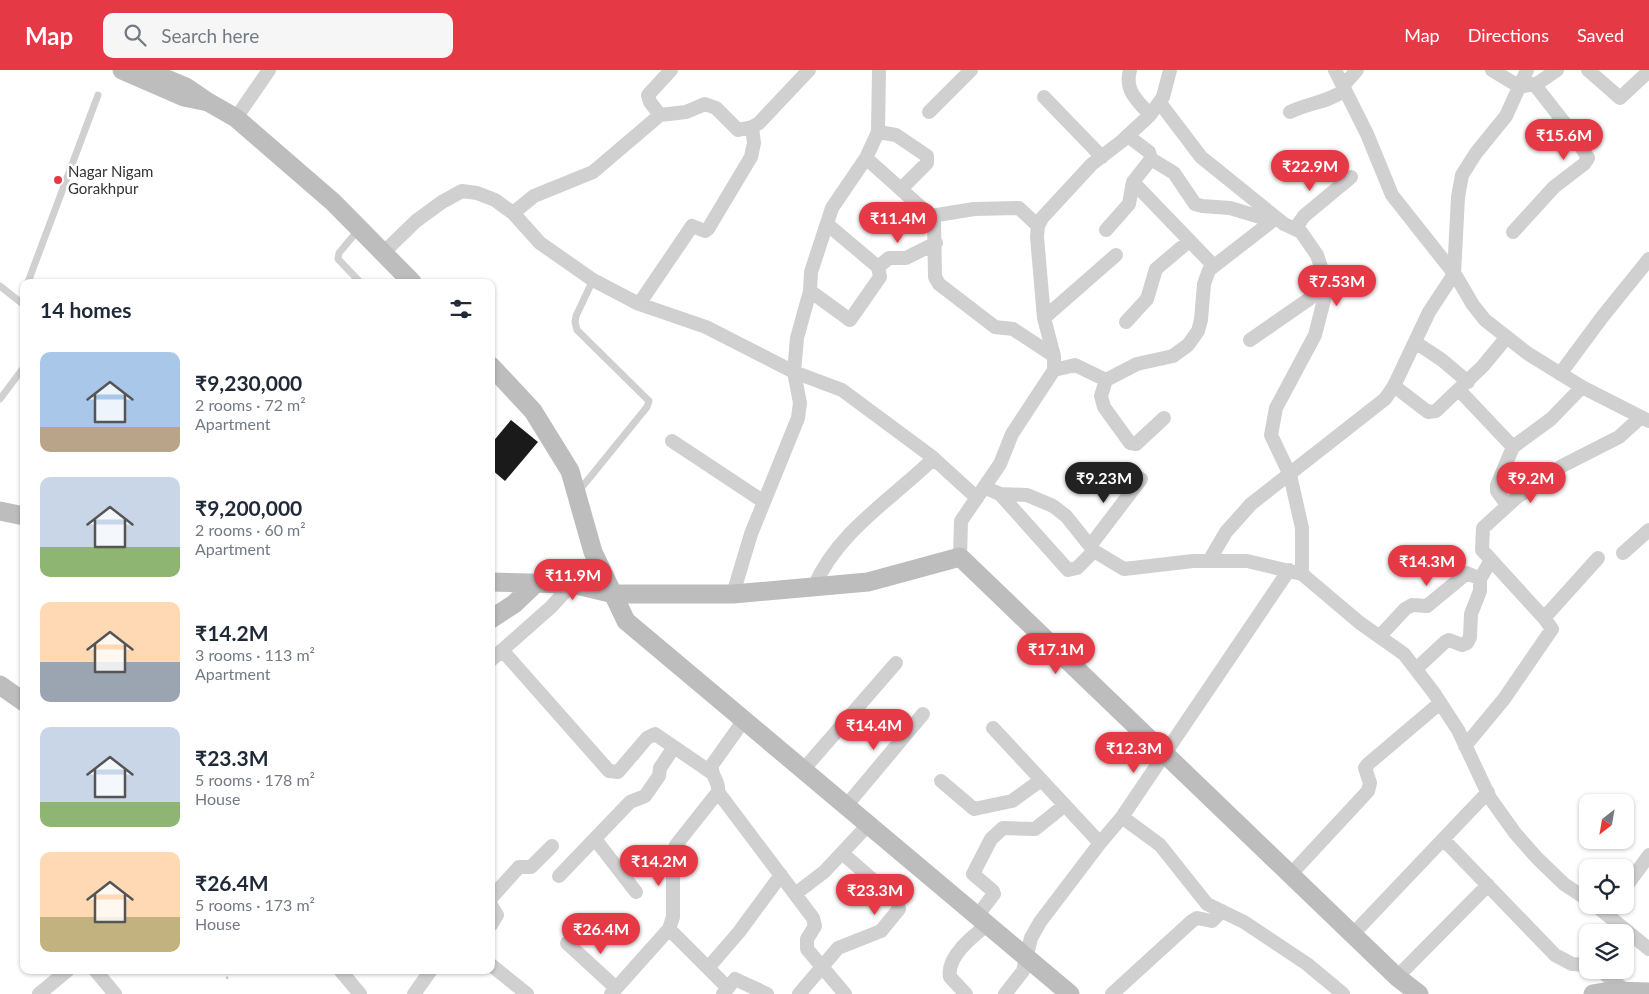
<!DOCTYPE html>
<meta charset="utf-8">
<style>
:root{--surface:#fff;--page:#f6f6f7;--text:#1f2937;--muted:#747a83;--accent:#e63946}
body{margin:0;font-family:Lato,sans-serif;background:var(--page);color:var(--text);height:100vh;display:flex;flex-direction:column;font-size:19px;white-space:nowrap}
*{box-sizing:border-box;margin:0}
p{font-size:16px;color:var(--muted)}
.icon{flex:none;width:28px;height:28px;fill:none;stroke:currentColor;stroke-width:2;stroke-linecap:round;stroke-linejoin:round}
.map{position:relative;flex:1;overflow:hidden}
.drawer{position:absolute;left:20px;top:209px;width:475px;height:695px;display:flex;flex-direction:column;background:var(--surface);border-radius:10px;box-shadow:0 1px 4px #0004}
.drawer>*{flex:none}
.needle{width:32px;rotate:211deg}
.fabs{position:absolute;left:1579px;top:724px;display:grid;gap:10px}
.fabs a{display:grid;place-items:center;width:55px;height:55px;border-radius:10px;background:var(--surface);box-shadow:0 1px 4px #0004;font-size:25px}
.price{position:absolute;translate:-50% -42px;padding:0 11px;border-radius:18px;background:var(--accent);color:#fff;font-size:16px;line-height:32px;filter:drop-shadow(0 1px 2px #0008)}
.price::after{content:'';position:absolute;left:50%;top:30px;width:15px;height:11px;margin-left:-8px;background:inherit;clip-path:polygon(0 0,100% 0,50% 100%)}
.price.selected{background:#222;color:#fff}
ul{padding:0;list-style:none}
li{display:flex;align-items:center;gap:15px;height:125px;padding:0 20px}
li span{display:grid;place-items:center;flex:none;width:140px;height:100px;border-radius:10px;color:#555}
li>.icon{margin-inline-start:auto}
span .icon{width:60px;height:60px;fill:#fffc;stroke-width:1}
li b{font-size:21px}
h2{display:flex;justify-content:space-between;align-items:center;height:60px;padding:0 20px;font-size:21px}
header{display:flex;align-items:center;gap:30px;box-sizing:border-box;height:70px;padding:0 25px;background:var(--accent);color:#fff}
header strong{font-size:24px}
nav{display:flex;gap:28px;margin-inline-start:auto;font-size:18px}
.search{width:350px;height:45px;background:var(--page);display:flex;align-items:center;gap:12px;box-sizing:border-box;padding:0 18px;border-radius:10px;color:var(--muted);font-size:19px}
.map>svg:first-child{display:block}
.building{fill:#1a1a1a}
.lines{fill:none;stroke-linecap:round;stroke-linejoin:round}
.path{stroke:#cdcdcd;stroke-width:2.5;stroke-dasharray:2.5 2.5;stroke-linecap:butt}
.lane{stroke:#d0d0d0;stroke-width:7}
.street{stroke:#d0d0d0;stroke-width:14}
.secondary{stroke:#bdbdbd;stroke-width:19}
.poi-dot{fill:#e63946;stroke:#fff;stroke-width:2}
.labels{text-anchor:middle;dominant-baseline:central;stroke-width:5;stroke-linejoin:round;paint-order:stroke}
.poi-label{font-size:15px;fill:#333;stroke:#fff;text-anchor:start}
</style>
<header>
<strong>Map</strong>
<div class="search"><svg class="icon" aria-label="search" viewBox="0 0 24 24"><circle cx="10" cy="10" r="6"/><path d="M15 15l6 6"/></svg>Search here</div>
<nav><a>Map</a><a>Directions</a><a>Saved</a></nav>
</header>
<div class="map">
<svg width="1649" height="924" viewBox="0 0 1649 924">
<rect width="100%" height="100%" fill="#fff"/>
<path class="building" d="M511,350L538,372L505,411L491,399V374Z"/>
<g class="lines">
<path class="path" d="M227,909L228,900"/>
<path class="lane" d="M359,159L339,183L338,189L360,212
M28,212L98,25
M0,216L24,235
M0,329L24,297
M578,422L647,337L649,331L577,260L575,252L576,246L593,210"/>
<path class="street" d="M1130,0C1124,21 1138,31 1150,45
M1335,0L1367,64L1392,125L1456,206L1473,235L1485,250L1527,283L1582,317L1649,351
M1492,0L1520,17L1538,13L1557,0
M1588,0L1620,28L1649,1
M1343,16L1357,0
M1044,27L1102,87
M1160,33L1201,87L1284,154L1301,162L1317,185L1323,203L1325,226L1315,265L1276,338L1271,365L1290,405L1302,458V504
M929,42L971,0
M1290,42C1311,32 1326,33 1345,20
M660,45L650,32L648,25L671,0
M236,48L269,0
M878,62L896,65L927,86V93L901,119
M866,88L934,149L935,207L939,214L995,257L1013,259L1054,286
M1151,89L1174,103L1195,134L1202,136L1230,138L1260,147L1276,148
M1133,112L1213,195
M513,143L534,126L593,102L660,45L686,42L705,34L716,38L738,60L752,57L759,53L809,0
M931,146L974,139L1019,138L1038,156
M1295,159L1304,146L1351,107
M1106,160L1129,134L1133,112L1151,89L1149,82L1128,66
M1513,162L1554,117L1584,94L1588,88L1574,65L1534,14
M383,183L416,151L442,132L462,121L477,123L495,130L513,143L540,173L593,210L639,234L706,257L794,302L842,320L931,386L977,428
M878,197L889,188H906L936,173
M810,221L850,250L880,207L878,197L827,154
M639,234L692,156L705,161L708,159L751,87L754,73L752,57
M1044,248L1116,185
M1126,252L1147,229L1156,199L1189,171
M1250,270L1325,218
M1415,272L1442,290L1468,312
M1054,300L1075,295L1106,310L1137,294L1173,286L1188,275L1198,261L1201,250L1204,214L1209,200L1276,148
M1560,304L1603,246L1649,189
M1106,310L1101,326L1104,337L1130,373L1136,374L1164,348
M1394,316L1428,342L1436,341L1483,296L1506,268
M1459,320L1513,377L1551,349L1582,317
M672,371L764,432
M984,417L1000,424L1027,425L1053,436L1066,446L1094,481L1124,499L1193,491H1247L1302,504L1360,553L1404,584L1434,623L1458,660L1490,728L1515,763L1537,788L1564,814L1588,830
M1000,424L1068,500L1077,498L1094,481
M1507,435L1497,421V415L1513,377
M1090,476L1141,409
M1623,483L1649,460
M960,487L961,451L1000,394L1012,364L1054,300V286L1044,248L1037,167L1038,156L1042,148L1092,94L1122,71L1150,45L1163,27L1170,0
M1209,491L1226,462L1251,434L1385,329L1394,316L1429,242L1454,204L1458,127L1462,105L1476,83L1506,46L1527,0
M814,517C837,462 892,429 933,389
M733,524L751,464L798,348L800,333L794,302L797,268L810,221L811,202L832,138L866,88L878,62L879,0
M1544,548L1482,480L1483,458L1516,428L1562,396L1619,367L1641,347
M1380,566L1405,539L1412,535L1427,536L1467,503L1480,509
M502,580L609,701L618,702L647,668L655,664L712,703
M491,590L551,537L572,514
M1416,599L1445,572L1449,570L1462,575L1467,573L1470,567L1471,544L1480,521V509L1491,490
M993,658L1100,773
M1465,676L1504,629L1552,559L1544,548L1598,488
M803,700L896,593
M941,711L974,739L1012,731L1041,710
M718,722L813,848L815,856L807,869V879L845,924
M846,736L923,644
M1122,747L1160,775L1207,834L1244,852L1307,894L1343,924
M595,769L636,822
M1443,769L1555,885L1572,894L1588,895
M1291,804L1368,721L1370,713L1365,698L1368,694L1440,633
M559,806L630,732L645,726L659,706L660,698L674,677
M1625,818L1649,785
M795,824L824,802L868,755
M491,828L519,797H531L552,776
M491,835L497,845L491,855
M1595,835L1649,879
M977,846L994,824L993,821L973,804L991,769L1003,758L1035,759L1065,735
M669,859L727,917
M1353,864L1488,722
M567,873L616,918
M491,895L527,924
M708,898L739,862L781,805
M95,900L115,924
M340,900L360,924
M1600,900L1626,921
M1397,907L1488,815
M39,924L68,900
M414,924L431,900
M611,924L669,859L673,847V797L676,775L718,722C720,711 710,706 712,695L744,650
M723,924L735,909L767,924
M799,924L838,878L881,861L899,839L897,831L842,783
M966,924L950,907C946,887 973,866 987,855
M1005,924L1023,901L1031,868L1040,852L1100,773L1122,747L1289,500
M1112,924L1192,851L1197,848L1212,851L1222,841"/>
<path class="secondary" d="M122,0L184,27L208,32L186,17L145,0
M208,32L236,48L333,132L412,212
M491,296L533,341L570,401L593,482L626,551L1070,924
M0,441L24,446
M491,512L572,514L614,524H733L868,512L960,487L1397,907L1419,924
M491,549L514,534L535,514
M0,615L24,632
M1593,924L1612,921L1649,922"/>
</g>
<circle class="poi-dot" cx="58" cy="110" r="5"/>
<g class="labels">
<g class="poi-label">
<text x="68" y="101">Nagar Nigam<tspan x="68" dy="17">Gorakhpur</tspan></text>
</g>
</g>
</svg>
<div class="fabs">
<a><svg class="needle" viewBox="-14 -14 28 28"><path d="M0-13l5 13h-10z" fill="#e53935"/><path d="M0 13l5-13h-10z" fill="#747a83"/></svg></a>
<a><svg class="icon" aria-label="locate" viewBox="0 0 24 24"><circle cx="12" cy="12" r="6"/><path d="M12 2v4M12 18v4M2 12h4M18 12h4"/></svg></a>
<a><svg class="icon" aria-label="layers" viewBox="0 0 24 24"><path d="M12 4l9 5-9 5-9-5zM3 14l9 5 9-5"/></svg></a>
</div>
<b class="price" style="left:1564px;top:91px">₹15.6M</b>
<b class="price" style="left:1310px;top:122px">₹22.9M</b>
<b class="price" style="left:898px;top:174px">₹11.4M</b>
<b class="price" style="left:1337px;top:237px">₹7.53M</b>
<b class="price selected" style="left:1104px;top:434px">₹9.23M</b>
<b class="price" style="left:1531px;top:434px">₹9.2M</b>
<b class="price" style="left:1427px;top:517px">₹14.3M</b>
<b class="price" style="left:573px;top:531px">₹11.9M</b>
<b class="price" style="left:1056px;top:605px">₹17.1M</b>
<b class="price" style="left:874px;top:681px">₹14.4M</b>
<b class="price" style="left:1134px;top:704px">₹12.3M</b>
<b class="price" style="left:659px;top:817px">₹14.2M</b>
<b class="price" style="left:875px;top:846px">₹23.3M</b>
<b class="price" style="left:601px;top:885px">₹26.4M</b>
<section class="drawer">
<h2>14 homes<svg class="icon" aria-label="filters" viewBox="0 0 24 24"><path d="M4 7h16M4 17h16"/><circle cx="9" cy="7" r="2"/><circle cx="15" cy="17" r="2"/></svg></h2>
<ul>
<li><span style="background:linear-gradient(#a9c7e8 75%,#b9a48a 0)"><svg class="icon" aria-label="home" viewBox="0 0 24 24"><path d="M3 11l9-7 9 7M6 9v11h12V9"/></svg></span><div><b>₹9,230,000</b><p>2 rooms · 72 m²</p><p>Apartment</p></div></li>
<li><span style="background:linear-gradient(#c9d6e8 70%,#8fb573 0)"><svg class="icon" aria-label="home" viewBox="0 0 24 24"><path d="M3 11l9-7 9 7M6 9v11h12V9"/></svg></span><div><b>₹9,200,000</b><p>2 rooms · 60 m²</p><p>Apartment</p></div></li>
<li><span style="background:linear-gradient(#ffd9b3 60%,#9aa5b1 0)"><svg class="icon" aria-label="home" viewBox="0 0 24 24"><path d="M3 11l9-7 9 7M6 9v11h12V9"/></svg></span><div><b>₹14.2M</b><p>3 rooms · 113 m²</p><p>Apartment</p></div></li>
<li><span style="background:linear-gradient(#c9d6e8 75%,#8fb573 0)"><svg class="icon" aria-label="home" viewBox="0 0 24 24"><path d="M3 11l9-7 9 7M6 9v11h12V9"/></svg></span><div><b>₹23.3M</b><p>5 rooms · 178 m²</p><p>House</p></div></li>
<li><span style="background:linear-gradient(#ffd9b3 65%,#c2b280 0)"><svg class="icon" aria-label="home" viewBox="0 0 24 24"><path d="M3 11l9-7 9 7M6 9v11h12V9"/></svg></span><div><b>₹26.4M</b><p>5 rooms · 173 m²</p><p>House</p></div></li>
</ul>
</section>
</div>
